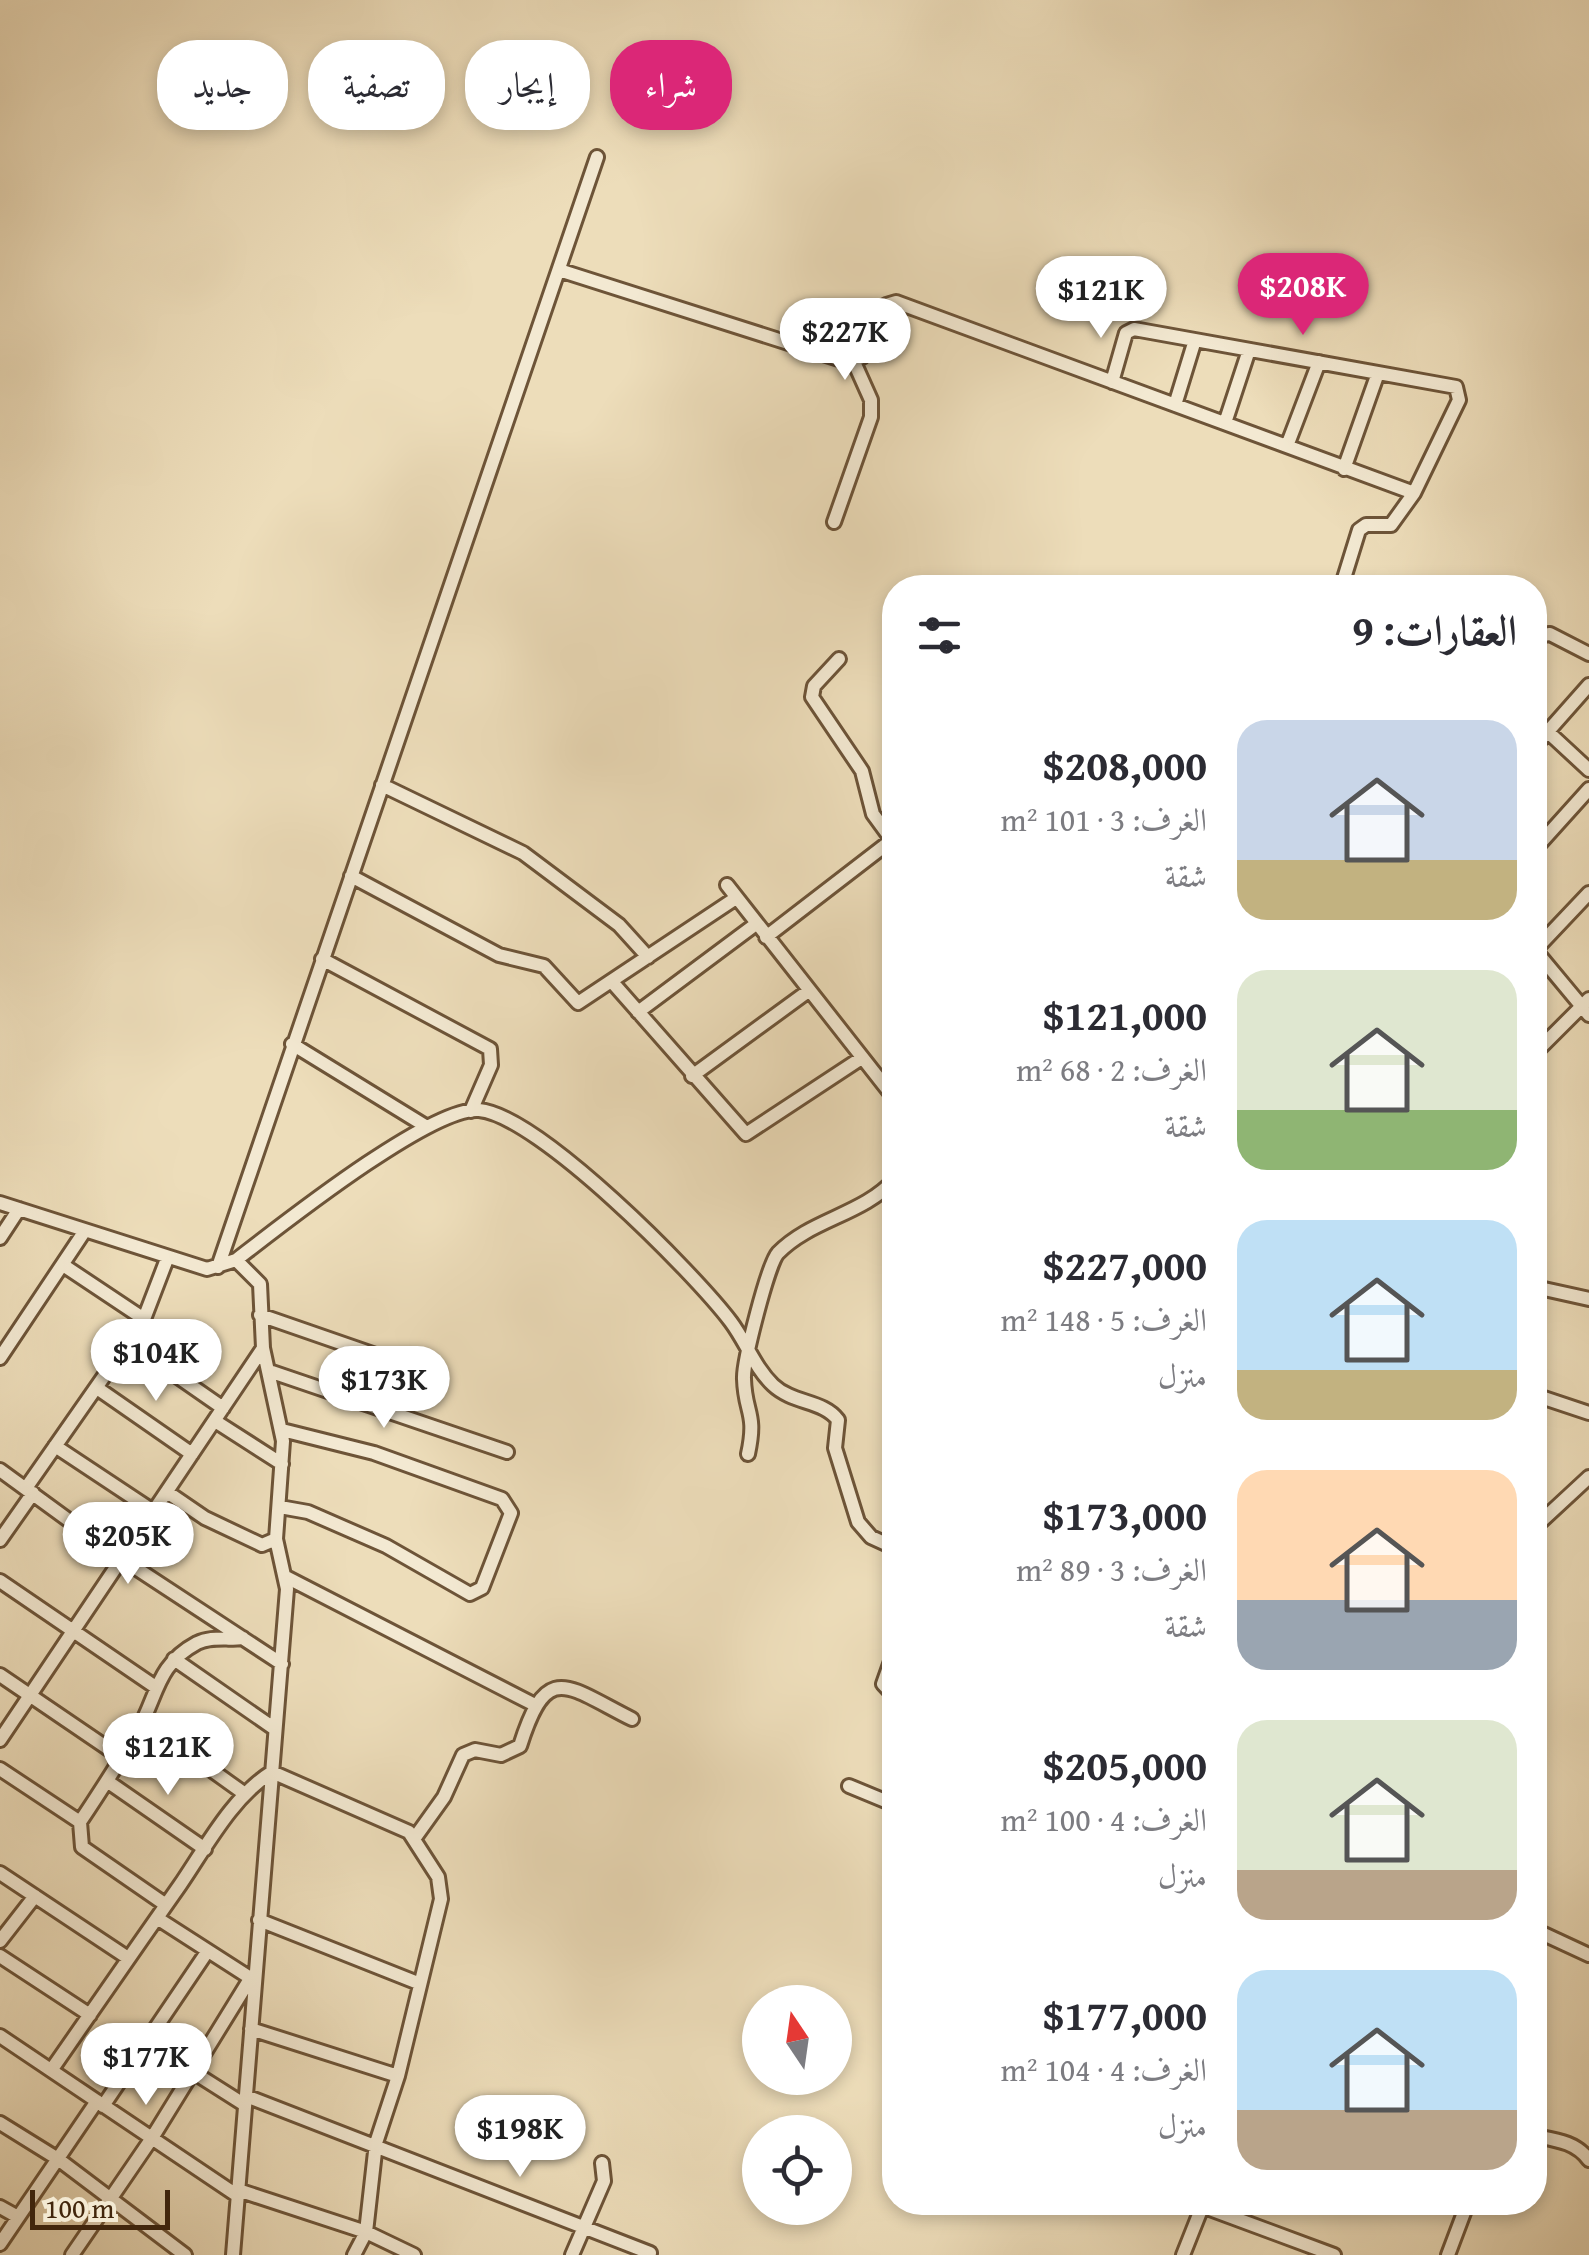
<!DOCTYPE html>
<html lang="ar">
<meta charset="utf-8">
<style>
:root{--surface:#fff;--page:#f7f7f7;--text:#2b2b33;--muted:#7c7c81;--accent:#db2777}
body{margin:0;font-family:"Gentium Book Plus",Amiri,serif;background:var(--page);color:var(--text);direction:rtl;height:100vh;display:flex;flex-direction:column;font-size:38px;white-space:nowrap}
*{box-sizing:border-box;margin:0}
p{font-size:32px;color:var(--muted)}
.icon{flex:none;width:55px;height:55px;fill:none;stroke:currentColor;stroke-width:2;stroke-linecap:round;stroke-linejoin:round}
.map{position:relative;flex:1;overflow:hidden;direction:ltr}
.panel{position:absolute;left:882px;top:575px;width:665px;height:1640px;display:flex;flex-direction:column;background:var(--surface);border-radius:40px;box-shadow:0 5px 15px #0003;direction:rtl}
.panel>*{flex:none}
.hud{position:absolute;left:30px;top:40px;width:702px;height:90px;direction:rtl;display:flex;gap:20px}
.needle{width:65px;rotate:347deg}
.tools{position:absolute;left:742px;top:1985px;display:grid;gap:20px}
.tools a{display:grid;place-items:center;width:110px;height:110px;border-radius:50%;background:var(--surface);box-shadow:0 5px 15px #0003;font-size:50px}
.scale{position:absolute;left:30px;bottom:25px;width:140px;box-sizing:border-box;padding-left:10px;border:5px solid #42260c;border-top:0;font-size:28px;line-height:35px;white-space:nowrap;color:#42260c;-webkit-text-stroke:8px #f3e9d2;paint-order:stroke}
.price{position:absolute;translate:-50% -85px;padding:0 22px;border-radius:35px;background:#fff;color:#222;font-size:32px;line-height:65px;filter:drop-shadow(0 2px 5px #0008)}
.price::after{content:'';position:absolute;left:50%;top:60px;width:30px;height:22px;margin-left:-15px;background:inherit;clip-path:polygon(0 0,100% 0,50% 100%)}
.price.current{background:var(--accent);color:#fff}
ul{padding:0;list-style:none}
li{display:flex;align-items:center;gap:30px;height:250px;padding:0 30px}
li span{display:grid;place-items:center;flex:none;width:280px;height:200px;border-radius:30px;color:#555}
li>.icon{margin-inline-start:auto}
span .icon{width:120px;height:120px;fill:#fffc;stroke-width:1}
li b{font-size:42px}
h2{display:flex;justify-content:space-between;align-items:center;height:120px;padding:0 30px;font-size:42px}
.pill{padding:0 35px;border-radius:40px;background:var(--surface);box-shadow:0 5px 15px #0003;font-size:35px;line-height:90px}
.pill.current{background:var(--accent);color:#fff}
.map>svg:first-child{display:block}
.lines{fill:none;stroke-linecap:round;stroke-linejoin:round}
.minor-casing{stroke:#6d5438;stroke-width:18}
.minor{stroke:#f3e9d2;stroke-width:12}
</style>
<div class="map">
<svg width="1589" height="2255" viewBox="0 0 1589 2255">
<rect width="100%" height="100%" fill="#edddba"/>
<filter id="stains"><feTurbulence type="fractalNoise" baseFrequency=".002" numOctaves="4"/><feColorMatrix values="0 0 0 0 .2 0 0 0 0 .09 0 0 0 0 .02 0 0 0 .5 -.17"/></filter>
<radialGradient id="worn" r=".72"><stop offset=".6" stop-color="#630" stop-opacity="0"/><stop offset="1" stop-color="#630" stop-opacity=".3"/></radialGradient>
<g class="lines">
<g class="minor-casing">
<path id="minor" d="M559,270L848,362L862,357L886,305L896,302L1414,493
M1112,382L1126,333L1134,329L1456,387L1459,400L1414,493L1391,525H1366L1359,530L1341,588
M1175,405L1195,340
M1225,423L1249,350
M1287,446L1319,362
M1344,469L1378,373
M834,522L871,417V400L854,362
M1535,636L1550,634L1589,654
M1548,732L1589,770
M1535,746L1589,685
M382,785L523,853L619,925L648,957
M1535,849L1589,789
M351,876L499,955L544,966L578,1003L736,898
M727,885L895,1099
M766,937L892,840L873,814L862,771L812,697L814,686L839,659
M1535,950L1589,1015
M1535,950L1589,893
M322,959L490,1049L491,1065L471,1111
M613,983L746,1134L860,1059
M638,1012L756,924
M292,1044L427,1127
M1535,1053L1589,999
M692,1076L807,992
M0,1203L207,1269L236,1260C279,1227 431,1106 479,1110C538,1115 694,1273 731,1322C746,1342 755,1368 773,1385C793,1404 823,1400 838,1420L835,1448L858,1522L871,1537L895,1548
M0,1238L19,1209
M63,1265L144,1319
M218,1267L597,157
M1535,1287L1589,1299
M260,1315L436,1376
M128,1342L223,1408
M0,1358L84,1232
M272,1372L507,1452
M97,1388L192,1454
M1535,1395L1589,1413
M215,1421L282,1464
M55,1446L153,1511
M748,1454C757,1412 745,1414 744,1379C743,1362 768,1264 778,1253C811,1219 863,1215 895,1179
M0,1470L119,1557L282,1664
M26,1488L144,1319L167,1259
M167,1492L205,1518L262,1545L276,1539
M280,1507L308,1512L386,1546L470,1594L482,1588L511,1513L502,1499L374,1453L282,1430
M1535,1527L1589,1477
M0,1540L33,1493
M286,1577L533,1704
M0,1581L154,1686
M895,1650L883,1684L895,1697
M174,1659L275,1729
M0,1675L122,1758
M143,1721L245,1794
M0,1740L263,1348
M0,1769L80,1822C100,1792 120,1761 138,1730C158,1695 156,1665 197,1643C211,1636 227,1640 243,1638
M107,1781L205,1849
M849,1786L895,1805
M80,1822L82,1847L166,1905
M414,1839L444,1797L463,1755L475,1750L501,1755L520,1746C547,1660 566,1686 632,1719
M0,1873L128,1958
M157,1918L255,1981
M259,1920L418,1983
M1535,1930L1589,1955
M0,1941L35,1896
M0,1956L90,2015
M251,2029L398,2076
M0,2036L238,2196
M52,2069C95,2007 137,1946 180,1885C206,1847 232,1797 272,1772L409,1832L438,1877L441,1899L398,2076L376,2143L366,2232L238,2190
M193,2072L245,2105
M246,2096L650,2253
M103,2106L207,1952
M0,2123L58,2159L185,2255
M1535,2136C1556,2140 1576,2142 1589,2160
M1202,2206L1334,2255
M0,2207L18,2217
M0,2244L97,2101
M72,2255L152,2138L250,1979
M233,2255L287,1589L276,1539L283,1441L263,1348L260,1284L236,1260
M354,2255L366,2232L414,2255
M572,2255L604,2181L602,2163
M1183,2255L1204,2202
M1448,2255L1468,2202"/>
</g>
<use href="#minor" class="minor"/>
</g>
<rect width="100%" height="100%" filter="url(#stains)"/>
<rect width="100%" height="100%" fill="url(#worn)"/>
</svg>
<div class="tools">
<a><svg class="needle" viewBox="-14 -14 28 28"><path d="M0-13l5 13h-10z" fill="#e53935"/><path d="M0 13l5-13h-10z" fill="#7c7c81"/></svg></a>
<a><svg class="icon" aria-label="locate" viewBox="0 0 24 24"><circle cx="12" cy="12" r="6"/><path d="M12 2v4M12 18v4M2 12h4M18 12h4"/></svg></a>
</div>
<div class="scale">100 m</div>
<b class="price current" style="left:1303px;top:338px">$208K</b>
<b class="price" style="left:1101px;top:341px">$121K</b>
<b class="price" style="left:845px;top:383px">$227K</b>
<b class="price" style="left:156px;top:1404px">$104K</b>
<b class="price" style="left:384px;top:1431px">$173K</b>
<b class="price" style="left:128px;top:1587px">$205K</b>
<b class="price" style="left:168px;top:1798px">$121K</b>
<b class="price" style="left:146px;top:2108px">$177K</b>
<b class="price" style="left:520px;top:2180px">$198K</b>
<div class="hud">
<a class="pill current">شراء</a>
<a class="pill">إيجار</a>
<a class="pill">تصفية</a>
<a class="pill">جديد</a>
</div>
<section class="panel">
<h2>العقارات: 9<svg class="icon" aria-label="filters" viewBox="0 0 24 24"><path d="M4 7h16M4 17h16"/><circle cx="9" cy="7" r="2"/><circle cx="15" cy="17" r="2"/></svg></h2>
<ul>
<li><span style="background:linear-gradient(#c9d6e8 70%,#c2b280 0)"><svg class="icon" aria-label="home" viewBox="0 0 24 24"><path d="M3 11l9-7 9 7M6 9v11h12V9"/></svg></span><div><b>$208,000</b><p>الغرف: 3 · 101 m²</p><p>شقة</p></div></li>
<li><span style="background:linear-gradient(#dfe7d0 70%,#8fb573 0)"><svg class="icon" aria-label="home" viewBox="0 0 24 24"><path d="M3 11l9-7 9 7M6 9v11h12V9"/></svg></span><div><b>$121,000</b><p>الغرف: 2 · 68 m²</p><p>شقة</p></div></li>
<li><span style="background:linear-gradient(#bfe0f5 75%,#c2b280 0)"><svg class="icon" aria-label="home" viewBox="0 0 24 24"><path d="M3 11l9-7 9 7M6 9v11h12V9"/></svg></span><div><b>$227,000</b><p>الغرف: 5 · 148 m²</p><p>منزل</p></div></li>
<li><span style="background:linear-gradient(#ffd9b3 65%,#9aa5b1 0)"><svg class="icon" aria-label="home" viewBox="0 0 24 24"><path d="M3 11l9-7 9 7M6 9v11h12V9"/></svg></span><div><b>$173,000</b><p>الغرف: 3 · 89 m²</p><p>شقة</p></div></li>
<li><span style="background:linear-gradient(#dfe7d0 75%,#b9a48a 0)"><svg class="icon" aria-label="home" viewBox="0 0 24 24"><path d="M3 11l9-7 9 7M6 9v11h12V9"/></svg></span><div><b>$205,000</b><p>الغرف: 4 · 100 m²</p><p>منزل</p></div></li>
<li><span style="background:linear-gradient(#bfe0f5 70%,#b9a48a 0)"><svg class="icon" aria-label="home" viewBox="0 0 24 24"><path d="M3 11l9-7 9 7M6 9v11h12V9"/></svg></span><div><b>$177,000</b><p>الغرف: 4 · 104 m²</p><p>منزل</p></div></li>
</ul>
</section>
</div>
